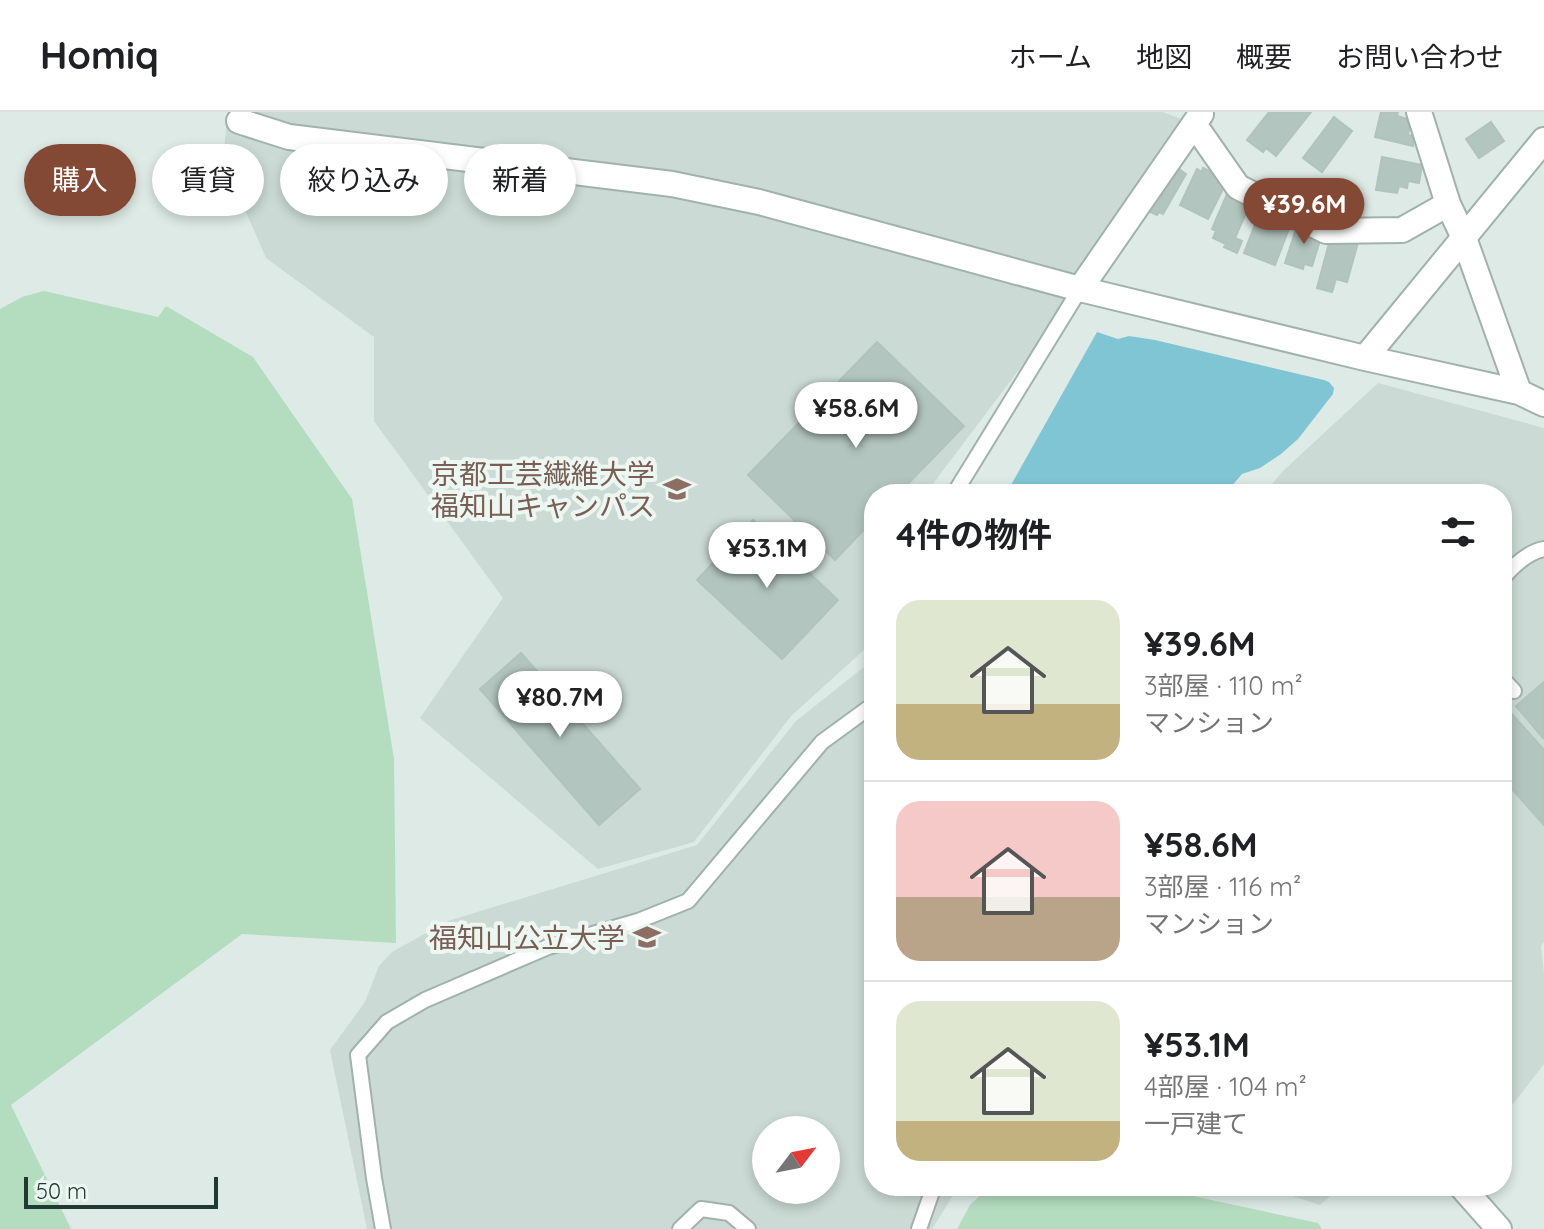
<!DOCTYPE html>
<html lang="ja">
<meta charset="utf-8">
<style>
:root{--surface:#fff;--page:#f2f2f2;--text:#202124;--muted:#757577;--line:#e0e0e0;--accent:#834935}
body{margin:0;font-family:Quicksand,"Noto Sans JP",sans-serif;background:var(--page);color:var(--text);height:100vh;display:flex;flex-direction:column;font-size:30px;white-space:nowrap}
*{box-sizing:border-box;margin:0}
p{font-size:26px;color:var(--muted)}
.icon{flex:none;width:44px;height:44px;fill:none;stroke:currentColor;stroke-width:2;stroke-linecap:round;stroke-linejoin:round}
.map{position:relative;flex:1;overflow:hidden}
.sheet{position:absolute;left:864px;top:372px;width:648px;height:712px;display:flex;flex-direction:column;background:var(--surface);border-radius:32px;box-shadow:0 4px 12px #0003}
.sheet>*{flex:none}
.top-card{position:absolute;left:24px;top:32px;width:720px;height:72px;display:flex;gap:16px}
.needle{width:52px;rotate:58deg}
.tools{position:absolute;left:752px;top:1004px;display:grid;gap:16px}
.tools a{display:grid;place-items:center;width:88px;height:88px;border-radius:50%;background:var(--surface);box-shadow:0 4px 12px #0003;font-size:40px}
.scale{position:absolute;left:24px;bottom:20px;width:194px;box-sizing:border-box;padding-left:8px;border:4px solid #1e3a33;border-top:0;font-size:22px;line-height:28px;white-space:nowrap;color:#1e3a33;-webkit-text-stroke:6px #edf7f2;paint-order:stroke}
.price{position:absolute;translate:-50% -68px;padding:0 18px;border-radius:28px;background:#fff;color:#222;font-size:26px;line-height:52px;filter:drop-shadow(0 2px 4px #0008)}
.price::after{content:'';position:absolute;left:50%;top:48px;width:24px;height:18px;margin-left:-12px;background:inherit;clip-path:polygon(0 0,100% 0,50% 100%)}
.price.current{background:var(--accent);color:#fff}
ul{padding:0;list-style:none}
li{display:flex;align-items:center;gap:24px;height:200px;padding:0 32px}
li+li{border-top:2px solid var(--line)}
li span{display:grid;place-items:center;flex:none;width:224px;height:160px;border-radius:24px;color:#555}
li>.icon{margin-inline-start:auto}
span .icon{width:96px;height:96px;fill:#fffc;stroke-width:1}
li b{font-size:34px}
h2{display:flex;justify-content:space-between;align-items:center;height:96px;padding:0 32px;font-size:34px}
.pill{padding:0 28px;border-radius:36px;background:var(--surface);box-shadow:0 4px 12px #0003;font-size:28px;line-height:72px}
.pill.current{background:var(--accent);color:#fff}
header{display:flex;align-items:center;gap:48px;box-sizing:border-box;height:112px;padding:0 40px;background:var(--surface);border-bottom:2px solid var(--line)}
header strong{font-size:38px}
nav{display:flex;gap:44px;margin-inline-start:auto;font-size:28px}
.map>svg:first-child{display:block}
.built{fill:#cbdad4;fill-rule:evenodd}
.green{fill:#b4ddc0}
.water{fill:#80c5d4}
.building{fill:#b2c5be;stroke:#afc4bc;stroke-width:2}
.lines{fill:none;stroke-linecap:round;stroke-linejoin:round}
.service-casing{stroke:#a0b2ac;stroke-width:18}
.minor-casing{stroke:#a0b2ac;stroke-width:28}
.service{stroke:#fff;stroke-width:14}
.minor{stroke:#fff;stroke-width:24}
.labels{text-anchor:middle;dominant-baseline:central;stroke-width:8;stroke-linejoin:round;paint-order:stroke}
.education-label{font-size:28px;fill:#785e54;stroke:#edf7f2;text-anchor:end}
</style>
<header>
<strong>Homiq</strong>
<nav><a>ホーム</a><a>地図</a><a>概要</a><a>お問い合わせ</a></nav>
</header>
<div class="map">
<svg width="1544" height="1117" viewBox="0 0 1544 1117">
<rect width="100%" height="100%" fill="#ddeae5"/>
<path class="built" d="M228,0H1163L1194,12L1080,177L932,373L927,382H874V529L791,604L694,730L598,757L420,606L503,486L374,309V225L266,146L223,47Z
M1378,271L1544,316V830L1541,834L1544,861V952L1502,1006V382H1264L1282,360Z
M874,547V1074H959L932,1117H367L330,938L365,890L379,854L392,840L448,809L697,733L796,609ZM766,1018H826V1078H766Z
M1266,1074H1342L1320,1093L1270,1077Z"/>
<path class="green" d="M44,179L158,205L166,194L253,245L352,387L394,647L396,831L242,822L11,993L71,1117H0V197L22,185Z
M990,1074H1146L1318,1111L1322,1117H957L970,1093Z"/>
<path class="water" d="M1097,220L1118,227L1129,224L1155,228L1324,268L1329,270L1334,276L1333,282L1298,327L1281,342L1260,356L1242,362L1225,382H1021L1011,373Z"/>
<path class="building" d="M1269,0H1311L1276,44L1266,36L1263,40L1247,28Z
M1381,0H1398L1397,4L1411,8L1408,23L1415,24L1413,34L1375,25Z
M1334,5L1352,19L1322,60L1303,46Z
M1491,10L1504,29L1479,46L1466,27Z
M1382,45L1422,53L1419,71L1408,69L1407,76L1399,74L1397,81L1376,78Z
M1174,49L1181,53L1179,57L1186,62L1163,102L1159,100L1157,103L1146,98Z
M1203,56L1214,61L1212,64L1226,71L1208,107L1180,93L1197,57L1202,60Z
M1227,82L1250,92L1235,126L1242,129L1237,141L1224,135L1226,132L1213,126L1216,119L1212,117Z
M1263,92L1279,98L1275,108L1290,114L1275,153L1244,141Z
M1297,114L1324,116L1312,154L1304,152L1303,157L1285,151Z
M1332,120L1359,127L1347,170L1336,167L1332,180L1317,176Z
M877,230L964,314L898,382H874V407L835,448L748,363Z
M753,408L838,488L782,547L697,468Z
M521,541L640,677L599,713L480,577Z
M1544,570V625L1543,626L1516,594Z
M1502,591L1544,638V713L1502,666Z"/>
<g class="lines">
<g class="service-casing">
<path id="service" d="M954,382L1080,177
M1502,467C1513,454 1527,440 1544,437
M1502,566L1514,579
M383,1117L374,1066L358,943L387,910L425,888L548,835L638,809L688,789L822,630L874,592
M680,1117L701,1097L729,1101L748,1117
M919,1117L934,1074"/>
</g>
<g class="minor-casing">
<path id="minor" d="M1419,0L1448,92L1464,126L1519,280
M239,9L289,25L672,72L759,90L1080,177L1365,246L1519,280L1544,292
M1194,12L1238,75L1326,119L1402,118L1448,92
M1080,177L1201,2
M1365,246L1544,28
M1461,1074L1499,1117"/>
</g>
<use href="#service" class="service"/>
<use href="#minor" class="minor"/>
</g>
<defs>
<g id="university-bare" transform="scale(2.16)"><path d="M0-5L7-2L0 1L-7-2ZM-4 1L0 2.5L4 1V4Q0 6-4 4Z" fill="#8d6e63" stroke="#edf7f2" stroke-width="2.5" paint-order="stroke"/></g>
</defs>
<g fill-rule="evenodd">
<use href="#university-bare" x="677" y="377"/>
<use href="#university-bare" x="647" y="825"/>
</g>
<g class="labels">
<g class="education-label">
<text x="655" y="361">京都工芸繊維大学<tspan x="655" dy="32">福知山キャンパス</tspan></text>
<text x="625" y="825">福知山公立大学</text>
</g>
</g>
</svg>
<div class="tools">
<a><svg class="needle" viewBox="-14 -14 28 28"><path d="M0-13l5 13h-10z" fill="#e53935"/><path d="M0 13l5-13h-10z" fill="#757577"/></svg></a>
</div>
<div class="scale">50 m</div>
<b class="price current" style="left:1304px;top:134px">¥39.6M</b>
<b class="price" style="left:856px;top:338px">¥58.6M</b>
<b class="price" style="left:767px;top:478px">¥53.1M</b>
<b class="price" style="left:560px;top:627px">¥80.7M</b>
<div class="top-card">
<a class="pill current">購入</a>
<a class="pill">賃貸</a>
<a class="pill">絞り込み</a>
<a class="pill">新着</a>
</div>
<section class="sheet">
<h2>4件の物件<svg class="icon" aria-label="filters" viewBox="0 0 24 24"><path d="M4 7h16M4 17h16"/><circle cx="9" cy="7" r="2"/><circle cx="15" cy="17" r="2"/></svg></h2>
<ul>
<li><span style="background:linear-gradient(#dfe7d0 65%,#c2b280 0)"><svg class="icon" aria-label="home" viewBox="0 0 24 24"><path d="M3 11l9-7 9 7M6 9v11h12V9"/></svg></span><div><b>¥39.6M</b><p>3部屋 · 110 m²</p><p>マンション</p></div></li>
<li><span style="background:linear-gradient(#f6c9c9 60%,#b9a48a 0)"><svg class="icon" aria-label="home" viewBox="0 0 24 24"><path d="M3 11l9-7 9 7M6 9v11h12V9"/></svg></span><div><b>¥58.6M</b><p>3部屋 · 116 m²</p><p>マンション</p></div></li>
<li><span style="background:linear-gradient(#dfe7d0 75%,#c2b280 0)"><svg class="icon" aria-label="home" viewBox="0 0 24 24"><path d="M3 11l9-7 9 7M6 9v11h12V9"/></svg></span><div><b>¥53.1M</b><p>4部屋 · 104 m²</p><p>一戸建て</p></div></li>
</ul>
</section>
</div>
